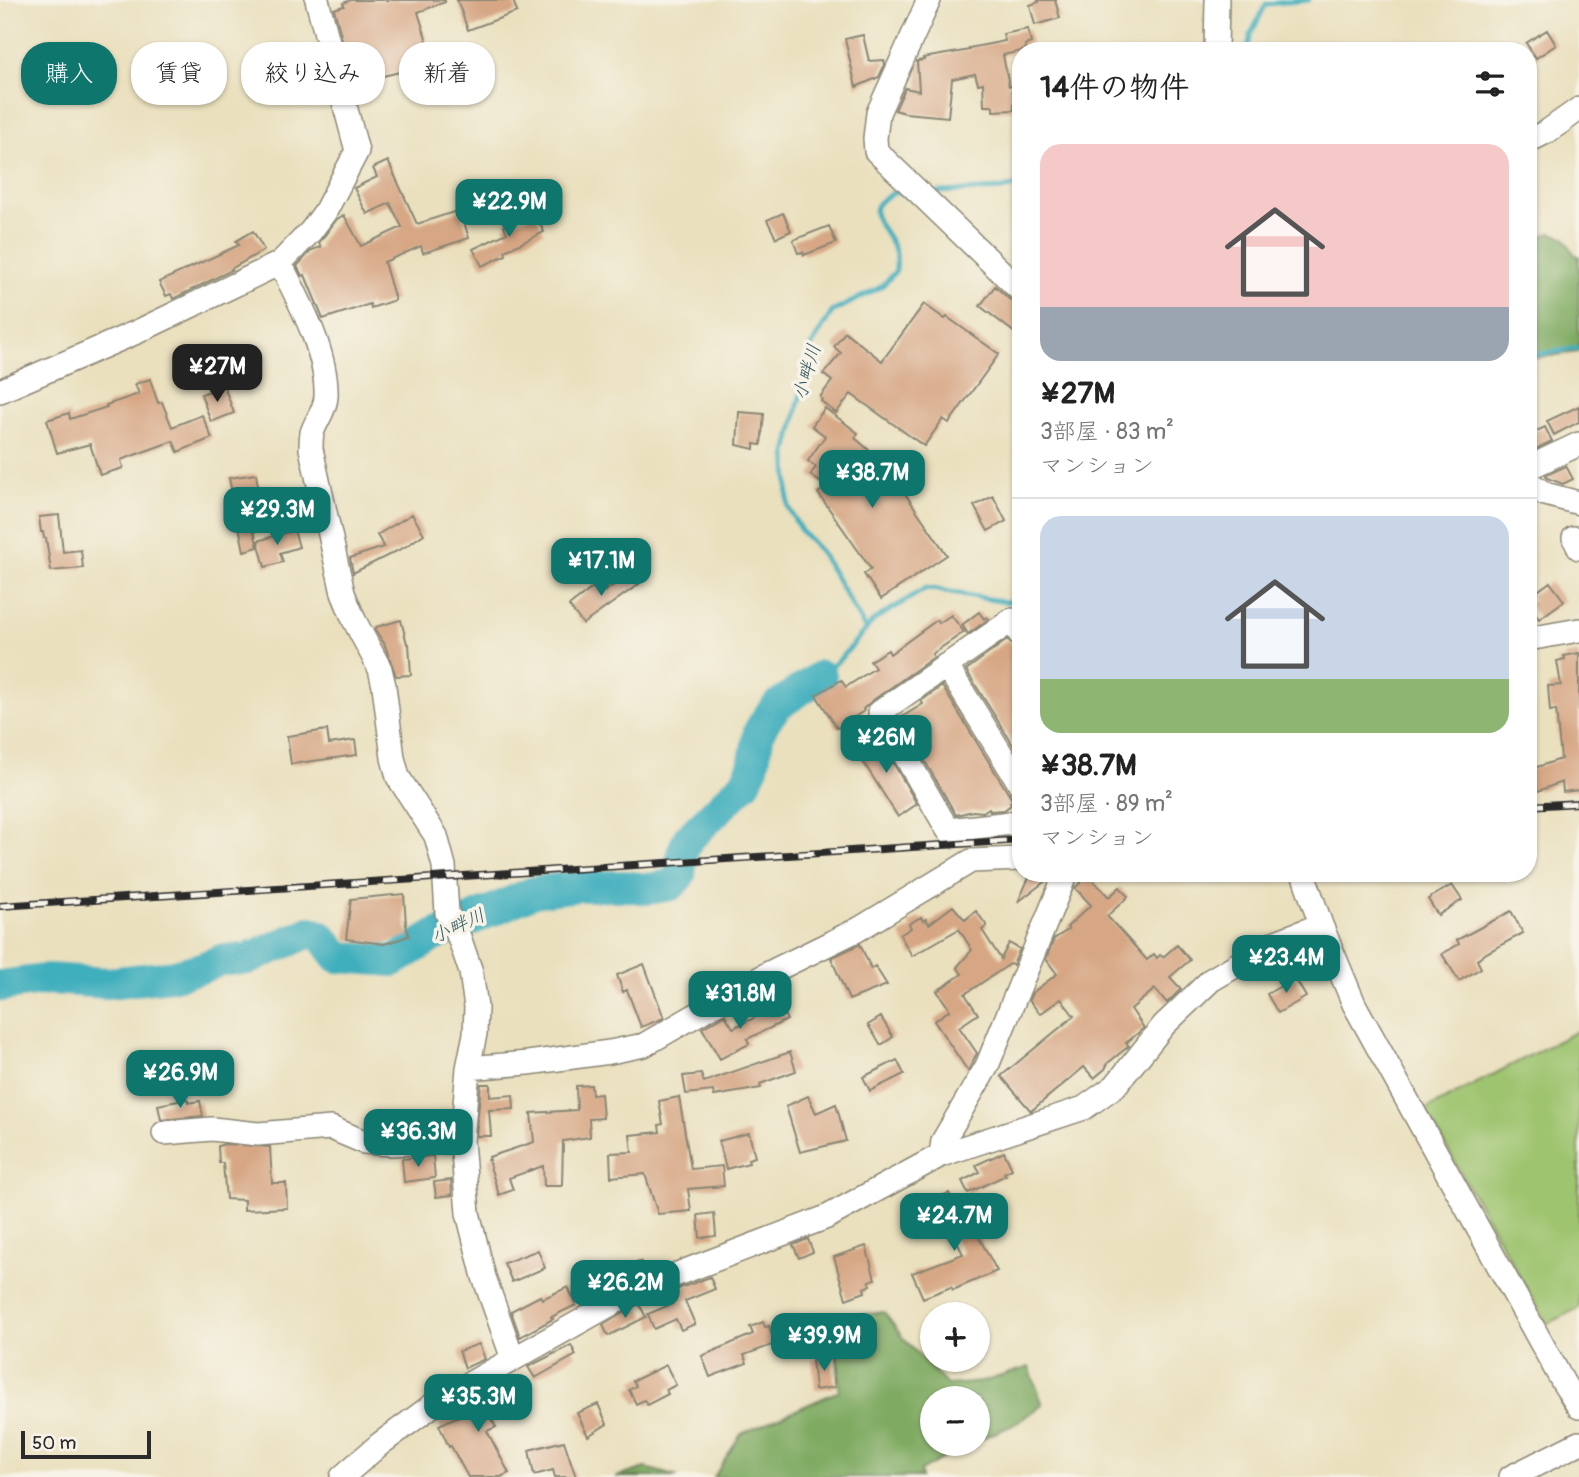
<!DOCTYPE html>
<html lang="ja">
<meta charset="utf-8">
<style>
:root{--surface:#fff;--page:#f2f2f2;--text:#222;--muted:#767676;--line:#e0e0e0;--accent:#0f766e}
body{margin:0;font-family:Pangolin,"Klee One",sans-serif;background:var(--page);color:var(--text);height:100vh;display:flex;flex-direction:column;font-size:26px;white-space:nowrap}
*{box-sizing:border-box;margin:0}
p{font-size:23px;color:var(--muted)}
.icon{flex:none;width:38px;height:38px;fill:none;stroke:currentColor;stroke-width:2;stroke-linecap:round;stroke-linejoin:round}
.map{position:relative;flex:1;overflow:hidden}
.panel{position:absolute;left:1012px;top:42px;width:525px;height:840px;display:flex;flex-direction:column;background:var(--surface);border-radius:28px;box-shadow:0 2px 5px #0004}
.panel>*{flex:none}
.hud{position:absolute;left:21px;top:42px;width:665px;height:63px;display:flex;gap:14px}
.tools{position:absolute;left:920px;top:1302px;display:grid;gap:14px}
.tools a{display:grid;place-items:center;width:70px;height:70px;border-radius:50%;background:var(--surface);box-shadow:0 2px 5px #0004;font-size:35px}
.scale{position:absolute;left:21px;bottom:18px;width:130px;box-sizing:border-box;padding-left:7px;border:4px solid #2b2b2b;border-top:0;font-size:19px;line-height:24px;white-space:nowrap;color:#2b2b2b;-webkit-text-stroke:5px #f7f3e8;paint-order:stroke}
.price{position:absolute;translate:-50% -60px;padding:0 16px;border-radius:14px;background:var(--accent);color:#fff;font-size:23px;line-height:46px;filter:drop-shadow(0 2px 4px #0008)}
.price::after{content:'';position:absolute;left:50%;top:42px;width:21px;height:16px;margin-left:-10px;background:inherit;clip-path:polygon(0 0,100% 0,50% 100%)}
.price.current{background:#222;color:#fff}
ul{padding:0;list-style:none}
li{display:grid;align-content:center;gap:14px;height:371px;padding:0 28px}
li+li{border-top:2px solid var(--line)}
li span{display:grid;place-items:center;height:217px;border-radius:21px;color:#555}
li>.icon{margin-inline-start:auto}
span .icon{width:126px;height:126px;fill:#fffc;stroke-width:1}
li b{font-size:30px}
h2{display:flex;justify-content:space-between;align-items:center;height:84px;padding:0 28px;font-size:30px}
.pill{padding:0 24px;border-radius:28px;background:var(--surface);box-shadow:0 2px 5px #0004;font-size:24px;line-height:63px}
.pill.current{background:var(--accent);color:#fff}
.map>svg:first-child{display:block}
.green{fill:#9fc46f;stroke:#65784d;stroke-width:2}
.forest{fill:#7faa62;stroke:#556a46;stroke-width:2}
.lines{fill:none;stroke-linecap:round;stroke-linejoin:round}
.stream{stroke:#41afbd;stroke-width:5}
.river{stroke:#41afbd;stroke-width:32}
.building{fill:#d7a785}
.minor-casing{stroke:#8a8674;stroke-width:26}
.minor{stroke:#fff;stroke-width:23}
.rail-casing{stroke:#2b2b2b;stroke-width:8}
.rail{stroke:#f7f3e8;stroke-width:5;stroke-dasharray:16;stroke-linecap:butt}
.labels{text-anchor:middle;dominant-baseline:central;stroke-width:7;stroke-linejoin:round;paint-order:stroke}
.water-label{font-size:19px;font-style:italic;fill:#33595e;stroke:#f7f3e8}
</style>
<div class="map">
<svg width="1579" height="1477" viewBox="0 0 1579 1477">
<rect width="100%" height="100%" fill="#f7f3e8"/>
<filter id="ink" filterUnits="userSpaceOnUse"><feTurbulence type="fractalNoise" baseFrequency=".0143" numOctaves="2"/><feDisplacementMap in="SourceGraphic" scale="14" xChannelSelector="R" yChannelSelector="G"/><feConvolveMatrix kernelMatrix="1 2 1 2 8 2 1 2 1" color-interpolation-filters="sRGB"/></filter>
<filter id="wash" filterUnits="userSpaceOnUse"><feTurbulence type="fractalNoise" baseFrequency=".00686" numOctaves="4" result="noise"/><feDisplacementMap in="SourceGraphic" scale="28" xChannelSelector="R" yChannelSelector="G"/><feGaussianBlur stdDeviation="1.57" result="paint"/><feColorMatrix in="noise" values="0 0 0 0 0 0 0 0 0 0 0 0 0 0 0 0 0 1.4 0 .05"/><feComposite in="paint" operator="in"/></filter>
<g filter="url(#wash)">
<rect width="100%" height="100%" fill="#eae0be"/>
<path class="green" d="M1579,1030V1308L1547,1324L1425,1110Z"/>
<path class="forest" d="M1551,233L1564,237L1575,255L1579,256V352L1528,359V250L1538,237Z
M884,1312L903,1338L947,1385L982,1382L1029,1367L1043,1405L1013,1425L978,1440V1398H933V1444H969L920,1471L921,1477H714L741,1434L839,1391L837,1355L817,1331L857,1315Z
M646,1468L675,1476L678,1477H616Z"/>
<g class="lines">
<path class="stream" d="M1247,51L1251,34L1266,4L1309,0
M930,196L939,192L1004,189L1020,184
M1528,356L1579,348
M866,630L821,552L801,531L788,507L787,453L812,345L832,312L881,287L896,271C896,266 897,259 896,254C890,228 852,210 896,192L912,198
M821,676L841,658L874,620L926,588L1006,602L1020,597"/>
<path class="river" d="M0,986L49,979L108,983L171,976L201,968L221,960L248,959L310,932L322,937L338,957L394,961L434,936L534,892L579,886H625L648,889L671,885L680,875L682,853L688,839L745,783L753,767L759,731L767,718L778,705L821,676"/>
</g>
<g id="blocks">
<path class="building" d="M351,0H445V2L418,12L434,64L370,79L364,58L348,62L334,9L344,6L343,3Z
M457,0H513L517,12L468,30Z
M1038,0H1055L1060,18L1035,25L1030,5L1039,2Z
M1028,29L1031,43L1025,45L1026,50L1003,55L1009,86H1012V91L1017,90L1018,104H1014V110L993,111V106H984L983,83L978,84L975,74L952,79L948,117L905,113L895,110L905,88L919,91L917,61L924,60L923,58L970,50L969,48L1005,41L1003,34Z
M1547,30L1556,45L1536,58L1526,43Z
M863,35L869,61L884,60L885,64L879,77L856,87L845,39Z
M388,161L417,224L460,210L469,238L423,253L421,246L384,262L395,300L371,308L370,304L323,319L305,275L302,276L297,266L312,250L321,247L319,243L337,219L344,215L361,246L402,227L390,203L367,214L354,188L377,177L373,168Z
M783,213L791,231L776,238L767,220Z
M535,214L544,232L505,251L506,255L482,266L473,249L507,233L504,226Z
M829,226L836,243L804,255L803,252L798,253L793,240Z
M253,231L264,250L231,269L232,270L173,299L171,294L166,296L159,282L239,245L236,241Z
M995,286L1010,300L1020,305V326L1015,333L980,306Z
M924,304L945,319L947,317L999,354L949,423L943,419L924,446L851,394L836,413L821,401L822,399L820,397L832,381L823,374L841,353L834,347L845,332L882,361Z
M150,379L158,403L162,402L172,427L202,415L212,438L178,452L173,441L121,460L123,468L100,475L90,444L57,453L47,420L69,413L70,419L107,407L106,405L139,394L135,384Z
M224,386L234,413L211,422L201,394Z
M1579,406V422L1554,435L1547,421Z
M825,408L858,433L855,438L869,450L858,463L875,488L893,476L947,555L881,599L864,574L871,569L818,493L827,487L810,475L816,467L808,461L825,436L812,426Z
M739,412L764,414L761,445L754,444V449L737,445Z
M1545,427L1552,441L1528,453V435Z
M1566,466L1573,479L1563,484L1547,478L1546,475Z
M256,474L261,505L248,508L258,547L244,551L229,478Z
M993,496L1006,521L988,531L974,506Z
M412,514L424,534L405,547L353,573L350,558L384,547L377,535Z
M59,515L63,552L81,550L83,568L51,571L46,538H44L43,532H41L39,517Z
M294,530L299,547L280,553L283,562L265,567L258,541Z
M630,573L639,584L583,624L569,606L599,583L605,591Z
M1550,582L1564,601L1539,619L1529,604L1534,600L1531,596Z
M979,612L984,619L987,617L989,619L968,634L962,625Z
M951,615L964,632L932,654L934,657L872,701L863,709L864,711L837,728L816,695L841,680L846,687L875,668L870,661L888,650L890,654L937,620L939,623Z
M401,620L407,644H409L411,675L396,676L384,643L375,630L376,627Z
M1007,640L1020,651V752L1018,753L966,670Z
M1579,653V790L1563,792L1562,782L1538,791L1536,788L1528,791V770L1561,759L1556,710L1550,711L1548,686L1561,685L1557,661L1565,659L1564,656Z
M942,686L1013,801L1010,802L1011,805L1004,810L990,811L989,808L983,812L973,811L956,815L900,718L923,704L921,701Z
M327,730L329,744L355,740L357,755L291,764L287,736Z
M876,733L917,804L898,817L854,747Z
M1031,873H1051L1048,879L1018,902Z
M1088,875L1109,897L1120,887L1128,897L1107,916L1147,960L1154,954L1157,958L1160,955L1163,957L1177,945L1190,960L1170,977L1181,989L1167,1003L1155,989L1131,1009L1144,1028L1126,1043L1129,1046L1108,1063L1105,1069L1094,1078L1084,1067L1031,1111L1001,1076L1074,1016L1061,999L1040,1014L1029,1000L1032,993L1057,974L1046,959L1054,939L1069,929L1067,927L1091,905L1075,888Z
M1452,885L1462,900L1438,915L1428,899Z
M404,894L406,925L409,936L384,944L346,939L351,899Z
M953,906L965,920L976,911L987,926L982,930L1001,959L1009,943L1020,949L1013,965L1010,964L965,994L978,1014L959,1027L977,1053L968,1071L934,1021L950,1010L937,991L962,974L957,967L972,950L959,929L912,956L900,935L911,928L909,924L921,917L923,921L926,919L929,924Z
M1511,911L1523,933L1481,956L1477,960L1481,968L1459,981L1442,954L1459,944L1457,940Z
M860,944L871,969L875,966L887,985L849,1000L831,958Z
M644,964L664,1018L641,1027L627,990L623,992L617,975Z
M1295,978L1306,997L1278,1013L1267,994Z
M780,1006L787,1020L747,1039L749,1044L720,1059L702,1028L725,1015L733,1028Z
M881,1017L893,1037L881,1045L868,1025Z
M790,1052L796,1071L760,1084L761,1088L714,1096L713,1091L686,1094L683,1076L701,1074L704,1082Z
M897,1060L904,1074L870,1091L863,1077Z
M481,1084H490V1097L513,1095L514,1109L489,1110L491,1136H476Z
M591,1085L592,1095L601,1094L603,1118L589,1119L590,1137L563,1141L562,1186H544L543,1166L509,1178L513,1190L499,1195L488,1160H490L489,1157L534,1142L531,1113L577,1110L576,1086Z
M808,1096L816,1113L836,1104L846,1141L800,1152L786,1106Z
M679,1097L691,1169L722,1166L724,1186L688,1189L691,1211L658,1214L645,1174L611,1177L610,1153L632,1152L630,1135L660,1132L659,1125L663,1124L659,1101Z
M188,1099V1103L200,1101L203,1116L161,1120L158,1105Z
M749,1133L755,1157L748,1159L749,1163L726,1169L719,1141Z
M224,1144L270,1147L272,1183H286L287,1208L244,1210V1200L226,1199L223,1163H219L218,1146Z
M1004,1152L1012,1169L1004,1173L1006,1175L968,1193L962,1181L980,1172L976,1165Z
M433,1156L435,1178L404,1182L402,1159Z
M451,1180L452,1195L436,1197L434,1182Z
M949,1193L970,1231L974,1228L997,1271L953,1290L951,1287L923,1298L912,1273L963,1254L943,1215L930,1221L923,1203Z
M714,1213L716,1236L700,1238L698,1215Z
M808,1239L813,1252L799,1258L793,1245Z
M866,1246L875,1279L869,1281L871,1285L864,1288L865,1292L846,1299L834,1257Z
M538,1250L545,1268L512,1282L504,1263Z
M641,1262L642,1272L629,1278L626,1264Z
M710,1277L715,1289L685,1301L695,1324L681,1330L676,1319L654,1329L648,1314L672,1304L667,1293Z
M568,1287L576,1305L551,1317L553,1319L520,1337L511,1311L540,1296L542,1299Z
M639,1304L646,1317L608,1336L603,1325Z
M763,1322L765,1327L769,1326L775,1344L744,1355L747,1363L710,1377L702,1356L753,1334L750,1327Z
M479,1344L485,1359L465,1368L459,1351Z
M571,1345L576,1355L535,1378L528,1367Z
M832,1357L835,1387L815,1390L812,1360Z
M666,1365L676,1385L666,1390L668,1394L647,1405L644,1400L636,1404L629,1390L636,1386L633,1381Z
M502,1381L513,1403L489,1415L496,1427L487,1431L509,1473L501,1477H468L451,1446L449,1447L439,1425L468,1412L464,1403Z
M598,1404L607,1424L588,1436L577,1413Z
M564,1441L576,1477H555L553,1470L534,1475L529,1450Z"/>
</g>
</g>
<g filter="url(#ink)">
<use href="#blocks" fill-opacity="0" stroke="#8a8674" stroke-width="2"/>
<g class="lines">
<g class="minor-casing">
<path id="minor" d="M317,0L357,151L325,212L311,231L280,263C299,301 328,353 326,397C325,411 316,420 312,433C311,438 311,444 311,449L343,593L354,620L380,669L384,686L393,758L398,777L436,836L444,866L447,913L459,937L471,972L476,1007L475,1034L468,1068L462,1141L468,1213L484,1277L513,1359
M929,0L878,113L875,138L876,151L1020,290
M1216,51L1217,0
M1528,141L1548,131L1579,109
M0,391L139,331L280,263
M1528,468L1579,444
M1528,482L1545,494L1579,503
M1574,538L1579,548
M1020,634L1012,620L880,712L948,830L1020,822
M1528,639L1579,630
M946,665L1020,784
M1303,873L1321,925L1354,1004L1564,1384L1579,1407
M468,1068L528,1063L610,1052L644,1045L769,973L859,929L971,861L1020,859
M164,1133L212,1129L258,1134L331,1128L364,1142L390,1144L462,1141
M941,1155L943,1141L987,1066L1066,873
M342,1477L380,1444L437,1402L638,1289L827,1217L941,1155L1084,1108L1115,1086L1164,1025L1211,980L1276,942L1321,925
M1511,1477L1579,1443"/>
</g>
<use href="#minor" class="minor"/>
<g class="rail-casing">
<path id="rail" d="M1528,806L1579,803
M0,906L1020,840"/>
</g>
<use href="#rail" class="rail"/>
</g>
</g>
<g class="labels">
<g class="water-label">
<text transform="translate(807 372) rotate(-74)">小畔川</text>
<text transform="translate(458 926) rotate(-25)">小畔川</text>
</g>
</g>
</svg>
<div class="tools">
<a>+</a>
<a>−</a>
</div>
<div class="scale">50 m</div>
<b class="price" style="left:509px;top:239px">¥22.9M</b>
<b class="price current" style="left:217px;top:404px">¥27M</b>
<b class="price" style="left:872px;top:510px">¥38.7M</b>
<b class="price" style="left:277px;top:547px">¥29.3M</b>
<b class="price" style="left:601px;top:598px">¥17.1M</b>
<b class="price" style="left:886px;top:775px">¥26M</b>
<b class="price" style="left:1286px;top:995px">¥23.4M</b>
<b class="price" style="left:740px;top:1031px">¥31.8M</b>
<b class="price" style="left:180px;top:1110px">¥26.9M</b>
<b class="price" style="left:418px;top:1169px">¥36.3M</b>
<b class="price" style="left:954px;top:1253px">¥24.7M</b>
<b class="price" style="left:625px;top:1320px">¥26.2M</b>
<b class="price" style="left:824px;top:1373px">¥39.9M</b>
<b class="price" style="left:478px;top:1434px">¥35.3M</b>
<div class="hud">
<a class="pill current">購入</a>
<a class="pill">賃貸</a>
<a class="pill">絞り込み</a>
<a class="pill">新着</a>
</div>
<section class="panel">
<h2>14件の物件<svg class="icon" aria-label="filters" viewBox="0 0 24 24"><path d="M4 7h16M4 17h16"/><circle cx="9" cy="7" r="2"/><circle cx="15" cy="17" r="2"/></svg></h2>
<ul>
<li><span style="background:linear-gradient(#f6c9c9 75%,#9aa5b1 0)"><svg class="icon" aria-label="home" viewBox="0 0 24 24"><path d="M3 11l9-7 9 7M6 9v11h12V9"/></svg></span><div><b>¥27M</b><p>3部屋 · 83 m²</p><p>マンション</p></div></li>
<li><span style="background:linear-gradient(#c9d6e8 75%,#8fb573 0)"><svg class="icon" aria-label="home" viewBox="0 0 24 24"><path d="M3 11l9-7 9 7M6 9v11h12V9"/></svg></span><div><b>¥38.7M</b><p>3部屋 · 89 m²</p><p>マンション</p></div></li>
</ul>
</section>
</div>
